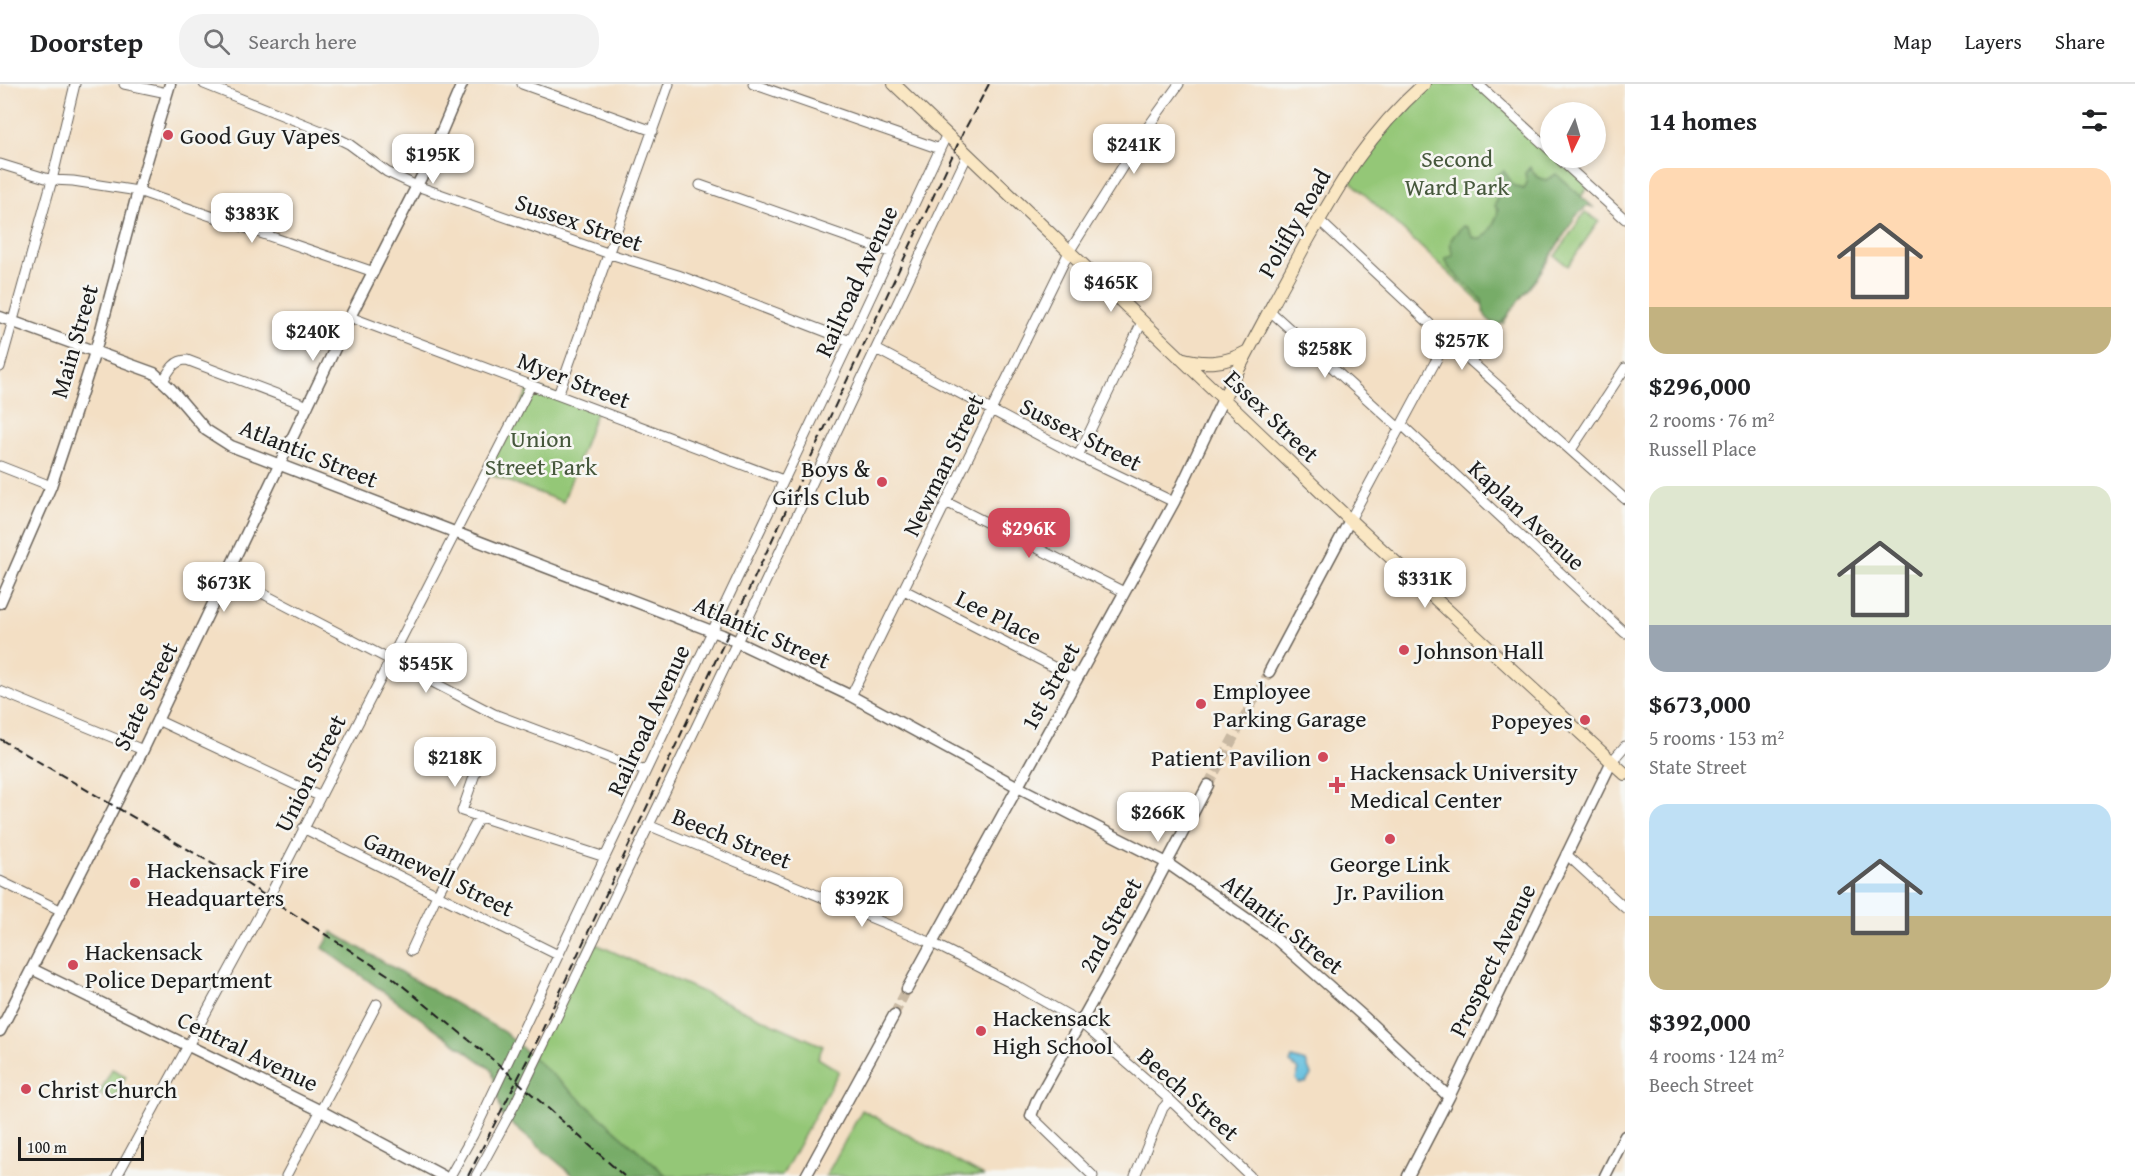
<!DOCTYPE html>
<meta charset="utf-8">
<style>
:root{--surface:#fff;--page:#f2f2f2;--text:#202124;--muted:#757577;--line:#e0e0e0;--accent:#d1495b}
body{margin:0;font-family:"Gentium Book Plus",serif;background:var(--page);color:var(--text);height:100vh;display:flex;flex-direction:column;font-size:22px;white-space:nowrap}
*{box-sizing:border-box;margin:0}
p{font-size:20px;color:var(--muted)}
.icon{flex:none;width:33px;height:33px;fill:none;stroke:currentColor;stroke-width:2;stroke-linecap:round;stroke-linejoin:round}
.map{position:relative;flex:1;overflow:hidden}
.side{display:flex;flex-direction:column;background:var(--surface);width:510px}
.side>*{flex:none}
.needle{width:39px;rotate:185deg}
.fabs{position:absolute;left:1540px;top:18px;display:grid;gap:12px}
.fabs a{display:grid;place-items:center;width:66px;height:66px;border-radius:50%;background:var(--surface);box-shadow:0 3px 9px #0003;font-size:30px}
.scale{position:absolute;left:18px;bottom:15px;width:126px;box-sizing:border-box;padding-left:6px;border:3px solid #1c1c1c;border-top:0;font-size:16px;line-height:21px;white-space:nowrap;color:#1c1c1c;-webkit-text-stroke:4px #f6f6f2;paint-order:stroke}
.price{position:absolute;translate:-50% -51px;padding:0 14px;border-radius:12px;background:#fff;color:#222;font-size:20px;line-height:39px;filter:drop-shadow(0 2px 3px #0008)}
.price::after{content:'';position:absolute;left:50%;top:36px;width:18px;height:14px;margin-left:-9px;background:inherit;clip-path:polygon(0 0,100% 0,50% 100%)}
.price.current{background:var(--accent);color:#fff}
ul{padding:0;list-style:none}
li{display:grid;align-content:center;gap:12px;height:318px;padding:0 24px}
li span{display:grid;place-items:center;height:186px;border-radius:18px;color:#555}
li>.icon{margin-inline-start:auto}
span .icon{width:108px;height:108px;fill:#fffc;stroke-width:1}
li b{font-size:26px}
h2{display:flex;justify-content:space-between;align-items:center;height:72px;padding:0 24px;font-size:26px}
header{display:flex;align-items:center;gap:36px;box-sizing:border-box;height:84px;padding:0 30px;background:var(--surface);border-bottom:2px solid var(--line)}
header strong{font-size:28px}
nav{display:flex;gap:33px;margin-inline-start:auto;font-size:21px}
.search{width:420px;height:54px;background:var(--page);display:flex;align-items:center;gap:15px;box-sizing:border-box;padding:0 21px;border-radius:24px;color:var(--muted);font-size:22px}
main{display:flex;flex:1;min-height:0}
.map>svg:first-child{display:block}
.green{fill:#94c777;stroke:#58724a;stroke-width:1.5}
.forest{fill:#77ac68;stroke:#4a6442;stroke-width:1.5}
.water{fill:#60bede;stroke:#3e6d7d;stroke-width:1.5}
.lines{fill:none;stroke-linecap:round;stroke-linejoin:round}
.tertiary-tunnel{stroke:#c8b8a2;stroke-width:10;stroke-dasharray:10 5;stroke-linecap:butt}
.minor-casing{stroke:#676057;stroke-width:11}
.tertiary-casing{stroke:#676057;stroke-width:13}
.secondary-casing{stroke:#676057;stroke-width:14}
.minor{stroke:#fff;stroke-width:9}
.tertiary{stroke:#fff;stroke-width:10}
.secondary{stroke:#fae7c3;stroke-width:12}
.rail{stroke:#1c1c1c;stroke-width:2;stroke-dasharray:9 4.5;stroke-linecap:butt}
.poi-dot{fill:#d1495b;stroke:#f6f6f2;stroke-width:2}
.labels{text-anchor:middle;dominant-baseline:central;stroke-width:5;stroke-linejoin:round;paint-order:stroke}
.poi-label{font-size:24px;fill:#1c1c1c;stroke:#f6f6f2;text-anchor:start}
.park-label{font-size:24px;fill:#46583c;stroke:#f6f6f2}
.street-label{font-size:24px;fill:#1c1c1c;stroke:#f6f6f2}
</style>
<header>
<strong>Doorstep</strong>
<div class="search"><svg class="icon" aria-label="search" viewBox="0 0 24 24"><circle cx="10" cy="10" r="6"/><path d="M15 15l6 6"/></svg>Search here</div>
<nav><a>Map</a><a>Layers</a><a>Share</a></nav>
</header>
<main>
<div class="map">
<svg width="1625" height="1092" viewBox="0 0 1625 1092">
<rect width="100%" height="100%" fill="#f6f6f2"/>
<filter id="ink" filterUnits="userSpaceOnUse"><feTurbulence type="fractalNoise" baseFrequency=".0167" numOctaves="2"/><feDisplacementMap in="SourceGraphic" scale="12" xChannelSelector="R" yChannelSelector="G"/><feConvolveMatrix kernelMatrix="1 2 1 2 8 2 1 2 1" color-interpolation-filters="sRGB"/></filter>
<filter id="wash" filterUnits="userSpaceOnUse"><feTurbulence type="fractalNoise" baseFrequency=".008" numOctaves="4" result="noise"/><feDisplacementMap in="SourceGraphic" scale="24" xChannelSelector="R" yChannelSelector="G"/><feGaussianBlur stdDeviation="1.35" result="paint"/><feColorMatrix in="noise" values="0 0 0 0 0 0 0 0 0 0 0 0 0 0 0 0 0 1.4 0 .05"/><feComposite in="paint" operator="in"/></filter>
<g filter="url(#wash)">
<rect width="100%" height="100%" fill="#f3dfc4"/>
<path class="green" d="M1424,0H1478L1551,67V74H1558L1589,102L1561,139L1503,240L1345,92Z
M1585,128L1599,137L1568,182L1555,172Z
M531,301L597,326L563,418L486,389Z
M589,857L823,962L818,974L839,987L782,1092H667L531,973Z
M112,985L126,992L113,1017L99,1010Z
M862,1026L984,1092H826Z"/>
<path class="forest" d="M1530,83L1537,93L1546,96L1556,90L1593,123L1587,122L1576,132L1536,195L1498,243C1485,234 1483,232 1482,216L1449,184L1445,174L1453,172C1448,155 1450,155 1463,142L1467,143L1473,153L1481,155C1489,150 1497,136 1498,126L1495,122L1498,108L1494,97L1497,91L1504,87L1514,102L1524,105L1527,99L1525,89Z
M332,848L504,948L667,1092H574L502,1032L492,986L323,864Z"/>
<path class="water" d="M1292,974L1306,978L1311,991L1306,999H1299L1296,995L1299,986L1290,979Z"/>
</g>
<g filter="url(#ink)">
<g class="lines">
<path class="tertiary-tunnel" d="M1208,701L1269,588
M894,931L907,905"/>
<g class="minor-casing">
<path id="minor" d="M124,0L167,9
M204,0L329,50L349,60L387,88L417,102L610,170L678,191L850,257
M522,0L653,47
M753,0L940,65
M1478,0L1551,67
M1558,74L1625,135
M0,80L52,96L73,97L138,107L374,188
M700,101L890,168
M1319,136L1447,256L1625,415
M1269,226L1400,345
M350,233L783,396
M876,265L1078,372L1174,418
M0,283L52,96L75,0
M163,297C169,287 174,276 187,276L308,322
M558,311L669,0
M1402,341L1625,549
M1571,366L1625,284
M1078,372L1142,238
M0,382L51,402
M946,418L1124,508
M1350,436L1447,256
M227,491L494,630L645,687
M904,506L1077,595
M0,607L143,666
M851,612L1069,168L1145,47L1179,0
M157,636L319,712
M1612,677L1625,662
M475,690L462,727L605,773
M648,741L932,859L1017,902L1080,938L1170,1016L1250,1092
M303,744L558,871
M1566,770L1625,824
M0,797L62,827
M411,867L437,811L480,732
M1031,1032L1093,1092
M117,1092L269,813L531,301
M286,1092L377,920
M450,1092L473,1051L850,257L947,50
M476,1092L515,1020L737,558L968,70
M1135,1092L1163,1024L1170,1016"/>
</g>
<g class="tertiary-casing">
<path id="tertiary" d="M0,233L154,289L171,305L206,346L231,362L722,551L851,612L1018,703L1167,779L1276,855L1363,932L1449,1013
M0,519L51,402L71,342L95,268L138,107L170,0
M1269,588L1350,436
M32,885L321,1027L443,1092
M907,905L1174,418L1223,315
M0,947L143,666L350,233L425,86L462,0
M1031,1032L1036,1018L1117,873L1208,701
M806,1092L894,931
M1408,1092L1449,1013L1612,677
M1605,1092L1625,1052"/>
</g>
<g class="secondary-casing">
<path id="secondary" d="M894,0L1350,436L1625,690
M1180,274C1205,281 1225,280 1248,267
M1223,315C1250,263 1277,212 1305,161C1341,97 1368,50 1424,0"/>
</g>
<use href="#minor" class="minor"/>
<use href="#tertiary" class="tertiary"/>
<use href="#secondary" class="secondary"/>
<path class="rail" d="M0,655L247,800L393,894L497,979L624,1092
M468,1092L538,955L964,47L989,0"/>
</g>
</g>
<g class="poi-dot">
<circle cx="168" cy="51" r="6"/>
<circle cx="882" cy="398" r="6"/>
<circle cx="1404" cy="566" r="6"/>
<circle cx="1201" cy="620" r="6"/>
<circle cx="1585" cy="636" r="6"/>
<circle cx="1323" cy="673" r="6"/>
<path d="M1334 692h6v6h6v6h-6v6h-6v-6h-6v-6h6z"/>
<circle cx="1390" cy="755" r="6"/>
<circle cx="135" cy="799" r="6"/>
<circle cx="73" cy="881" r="6"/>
<circle cx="981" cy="947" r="6"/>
<circle cx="26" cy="1005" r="6"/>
</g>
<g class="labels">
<g class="poi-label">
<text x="180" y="51">Good Guy Vapes</text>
<text x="870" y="384" text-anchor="end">Boys &amp;<tspan x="870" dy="28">Girls Club</tspan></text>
<text x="1416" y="566">Johnson Hall</text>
<text x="1213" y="606">Employee<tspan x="1213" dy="28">Parking Garage</tspan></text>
<text x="1573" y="636" text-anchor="end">Popeyes</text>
<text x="1311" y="673" text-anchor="end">Patient Pavilion</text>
<text x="1350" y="687">Hackensack University<tspan x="1350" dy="28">Medical Center</tspan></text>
<text x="1390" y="779" text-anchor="middle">George Link<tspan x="1390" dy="28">Jr. Pavilion</tspan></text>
<text x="147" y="785">Hackensack Fire<tspan x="147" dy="28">Headquarters</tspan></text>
<text x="85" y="867">Hackensack<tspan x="85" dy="28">Police Department</tspan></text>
<text x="993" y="933">Hackensack<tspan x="993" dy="28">High School</tspan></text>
<text x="38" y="1005">Christ Church</text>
</g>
<g class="park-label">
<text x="1457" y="74">Second<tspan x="1457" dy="28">Ward Park</tspan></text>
<text x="541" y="354">Union<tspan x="541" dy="28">Street Park</tspan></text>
</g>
<g class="street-label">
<text transform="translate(579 138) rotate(19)">Sussex Street</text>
<text transform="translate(1294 139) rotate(-60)">Polifly Road</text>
<text transform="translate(856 197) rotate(-65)">Railroad Avenue</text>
<text transform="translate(74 257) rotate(-74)">Main Street</text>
<text transform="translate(574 296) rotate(21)">Myer Street</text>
<text transform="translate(1272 332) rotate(44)">Essex Street</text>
<text transform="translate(1081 350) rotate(27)">Sussex Street</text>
<text transform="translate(309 369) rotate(22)">Atlantic Street</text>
<text transform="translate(943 381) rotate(-64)">Newman Street</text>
<text transform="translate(1527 431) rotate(43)">Kaplan Avenue</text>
<text transform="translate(999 533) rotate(27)">Lee Place</text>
<text transform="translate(762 548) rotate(24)">Atlantic Street</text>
<text transform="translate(1050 602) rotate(-61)">1st Street</text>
<text transform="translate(145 612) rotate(-64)">State Street</text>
<text transform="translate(648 636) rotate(-65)">Railroad Avenue</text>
<text transform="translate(310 689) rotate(-63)">Union Street</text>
<text transform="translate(732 754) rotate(22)">Beech Street</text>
<text transform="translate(439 790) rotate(26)">Gamewell Street</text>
<text transform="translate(1283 840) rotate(38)">Atlantic Street</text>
<text transform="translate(1110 841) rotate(-61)">2nd Street</text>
<text transform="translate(1492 876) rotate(-64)">Prospect Avenue</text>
<text transform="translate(248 967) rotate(26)">Central Avenue</text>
<text transform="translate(1189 1010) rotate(42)">Beech Street</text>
</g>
</g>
</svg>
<div class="fabs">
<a><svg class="needle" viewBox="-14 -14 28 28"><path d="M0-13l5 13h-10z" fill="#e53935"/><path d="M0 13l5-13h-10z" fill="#757577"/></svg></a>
</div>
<div class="scale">100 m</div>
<b class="price" style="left:1134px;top:91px">$241K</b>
<b class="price" style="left:433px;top:101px">$195K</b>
<b class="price" style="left:252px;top:160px">$383K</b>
<b class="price" style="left:1111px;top:229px">$465K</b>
<b class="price" style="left:313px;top:278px">$240K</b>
<b class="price" style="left:1462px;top:287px">$257K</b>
<b class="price" style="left:1325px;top:295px">$258K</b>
<b class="price current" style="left:1029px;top:475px">$296K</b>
<b class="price" style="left:1425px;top:525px">$331K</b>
<b class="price" style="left:224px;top:529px">$673K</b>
<b class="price" style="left:426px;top:610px">$545K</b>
<b class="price" style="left:455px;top:704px">$218K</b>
<b class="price" style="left:1158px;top:759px">$266K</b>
<b class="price" style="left:862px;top:844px">$392K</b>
</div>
<section class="side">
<h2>14 homes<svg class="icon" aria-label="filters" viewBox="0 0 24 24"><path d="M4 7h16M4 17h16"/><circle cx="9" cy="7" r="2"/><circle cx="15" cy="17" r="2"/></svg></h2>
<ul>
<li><span style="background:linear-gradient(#ffd9b3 75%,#c2b280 0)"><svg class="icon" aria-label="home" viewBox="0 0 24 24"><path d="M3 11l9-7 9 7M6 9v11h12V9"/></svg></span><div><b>$296,000</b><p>2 rooms · 76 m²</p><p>Russell Place</p></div></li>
<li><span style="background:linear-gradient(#dfe7d0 75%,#9aa5b1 0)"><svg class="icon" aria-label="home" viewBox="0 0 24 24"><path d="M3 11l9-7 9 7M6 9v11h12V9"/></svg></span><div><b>$673,000</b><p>5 rooms · 153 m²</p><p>State Street</p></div></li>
<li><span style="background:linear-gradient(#bfe0f5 60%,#c2b280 0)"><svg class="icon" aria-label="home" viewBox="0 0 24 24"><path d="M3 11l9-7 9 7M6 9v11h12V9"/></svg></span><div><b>$392,000</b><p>4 rooms · 124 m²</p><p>Beech Street</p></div></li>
</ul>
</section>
</main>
